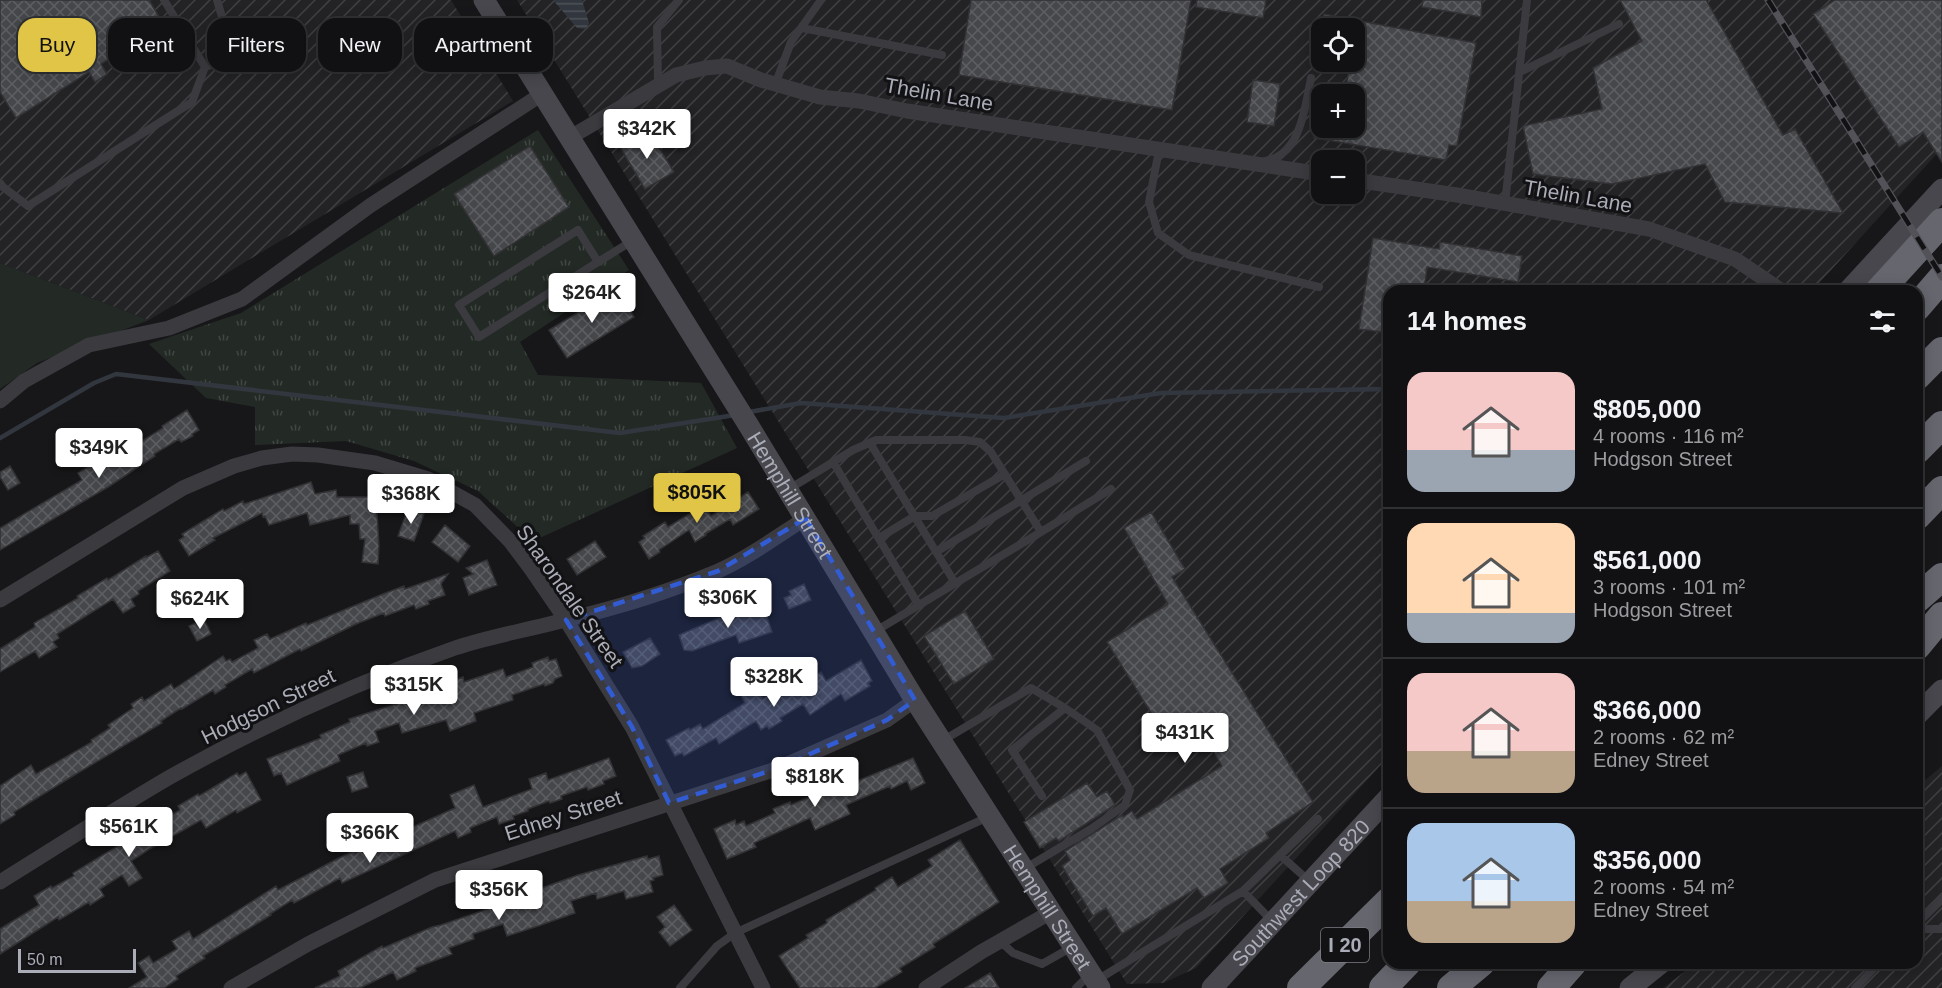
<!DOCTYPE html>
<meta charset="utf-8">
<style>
:root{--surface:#111113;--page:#1a1a1c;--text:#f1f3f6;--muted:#9c9da0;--line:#303133;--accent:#e0c547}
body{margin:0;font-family:Helvetica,sans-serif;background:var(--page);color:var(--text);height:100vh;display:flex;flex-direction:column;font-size:22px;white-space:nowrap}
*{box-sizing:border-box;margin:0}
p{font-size:20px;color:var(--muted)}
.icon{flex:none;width:33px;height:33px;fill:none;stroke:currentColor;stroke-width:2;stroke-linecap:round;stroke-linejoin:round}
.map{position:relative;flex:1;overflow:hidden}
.drawer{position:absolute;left:1383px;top:285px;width:540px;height:684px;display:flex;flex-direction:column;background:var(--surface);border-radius:18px;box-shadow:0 3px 15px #0003,0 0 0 2px var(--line)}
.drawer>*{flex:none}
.banner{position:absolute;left:18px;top:18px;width:570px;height:54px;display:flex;gap:12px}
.fabs{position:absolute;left:1311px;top:18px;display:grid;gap:12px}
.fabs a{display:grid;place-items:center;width:54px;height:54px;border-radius:12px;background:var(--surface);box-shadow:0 3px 15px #0003,0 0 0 2px var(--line);font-size:30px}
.scale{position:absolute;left:18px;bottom:15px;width:118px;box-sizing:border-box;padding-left:6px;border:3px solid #aaacb7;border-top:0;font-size:16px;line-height:21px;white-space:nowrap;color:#aaacb7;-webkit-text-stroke:4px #121214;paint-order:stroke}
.price{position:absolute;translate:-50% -51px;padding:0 14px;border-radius:6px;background:#fff;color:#222;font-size:20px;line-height:39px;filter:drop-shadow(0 2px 3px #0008)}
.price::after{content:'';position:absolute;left:50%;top:36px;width:18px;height:14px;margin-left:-9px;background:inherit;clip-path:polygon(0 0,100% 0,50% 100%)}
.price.active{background:var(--accent);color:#111}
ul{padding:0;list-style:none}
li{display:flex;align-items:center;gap:18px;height:150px;padding:0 24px}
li+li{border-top:2px solid var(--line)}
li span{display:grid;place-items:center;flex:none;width:168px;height:120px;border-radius:18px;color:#555}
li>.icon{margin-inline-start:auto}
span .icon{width:72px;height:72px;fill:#fffc;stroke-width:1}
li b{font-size:26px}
h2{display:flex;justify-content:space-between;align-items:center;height:72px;padding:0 24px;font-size:26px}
.pill{padding:0 21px;border-radius:18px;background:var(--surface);box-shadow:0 3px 15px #0003,0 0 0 2px var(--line);font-size:21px;line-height:54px}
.pill.active{background:var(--accent);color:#111}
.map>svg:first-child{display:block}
.industrial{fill:url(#industrial-furrows);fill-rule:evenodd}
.grass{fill:url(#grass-tufts)}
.park{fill:#232a25}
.water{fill:url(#water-rules)}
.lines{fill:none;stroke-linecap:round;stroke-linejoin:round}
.stream{stroke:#32373f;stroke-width:4.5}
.building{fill:url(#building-cross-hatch);stroke:#323134;stroke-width:1.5}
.service{stroke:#3a3a3f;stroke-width:8}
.minor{stroke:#3a3a3f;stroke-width:15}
.secondary{stroke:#47474d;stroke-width:21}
.motorway{stroke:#65666e;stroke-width:28}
.rail-casing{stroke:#525258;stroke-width:7}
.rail{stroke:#121214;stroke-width:4.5;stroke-dasharray:14;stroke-linecap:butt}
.marked{fill:#325cd3;fill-opacity:0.2;stroke:#325cd3;stroke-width:4.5;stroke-dasharray:12 8;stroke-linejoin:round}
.labels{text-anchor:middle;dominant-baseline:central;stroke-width:6;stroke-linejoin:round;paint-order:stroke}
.shield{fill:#121214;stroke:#7c7e86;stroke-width:1.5}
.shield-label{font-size:20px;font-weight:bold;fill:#aaacb7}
.street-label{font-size:21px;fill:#aaacb7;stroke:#121214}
</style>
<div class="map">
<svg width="1942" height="988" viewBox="0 0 1942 988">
<defs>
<pattern id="industrial-furrows" width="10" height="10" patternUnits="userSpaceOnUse" patternTransform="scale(1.5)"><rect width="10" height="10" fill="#232326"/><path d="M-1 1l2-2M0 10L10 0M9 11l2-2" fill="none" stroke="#404043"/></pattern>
<pattern id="grass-tufts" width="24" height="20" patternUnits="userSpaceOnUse" patternTransform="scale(1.5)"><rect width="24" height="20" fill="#232a25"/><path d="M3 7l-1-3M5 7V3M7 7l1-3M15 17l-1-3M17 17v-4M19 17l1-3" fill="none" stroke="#404642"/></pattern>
<pattern id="water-rules" width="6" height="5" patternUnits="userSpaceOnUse" patternTransform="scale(1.5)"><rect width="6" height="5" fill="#32373f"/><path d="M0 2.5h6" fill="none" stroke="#4d5158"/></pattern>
<pattern id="building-cross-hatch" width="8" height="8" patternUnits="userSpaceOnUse" patternTransform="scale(1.5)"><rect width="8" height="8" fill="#46474b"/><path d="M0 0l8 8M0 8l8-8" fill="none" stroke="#5e5f63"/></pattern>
</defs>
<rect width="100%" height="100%" fill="#171719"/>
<path class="industrial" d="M0,0H451L513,101L149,320L0,263Z
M517,0H1942V148L1812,291H1389V756L1196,968L1163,983L1127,984ZM1322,28H1354V62H1322ZM1322,94H1354V128H1322ZM1322,160H1354V194H1322Z
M1942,766V988H1663L1696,963H1917V787Z"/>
<path class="grass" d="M538,130L629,270L520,342L538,375L701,383L737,448L533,541L478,491L414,461L346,441L255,445V407L206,398L149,344L241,313Z"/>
<path class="park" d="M0,263L149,320L37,363L0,389Z"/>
<path class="water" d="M553,0H582L589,23L586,29L577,28Z"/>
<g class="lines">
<path class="stream" d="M749,412L801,403L1004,418L1161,393L1389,389
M0,438L94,383L116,374L620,433L735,415"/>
</g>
<path class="building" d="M0,0H149L175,43L151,58L140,40L101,64L107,74L95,82L89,72L16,118L0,92Z
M971,0H1191L1172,110L959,75Z
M1197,0H1266L1263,18L1196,7Z
M1423,0H1482L1481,17L1422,7Z
M1620,0H1706L1783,135L1795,129L1843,213L1725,202L1705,164L1612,184L1533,174L1523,126L1602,109L1593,68L1642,41Z
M1835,0H1942V162L1923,132L1899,147L1813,14Z
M1324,14L1476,43L1457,146L1449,145L1446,160L1314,138L1316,128H1354V94H1345L1350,62H1354V28H1321Z
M1253,80L1280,84L1274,126L1247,122Z
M648,130L674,172L645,189L620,147Z
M530,146L569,207L494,256L454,194Z
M1373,238L1439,249L1440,242L1522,256L1518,282L1427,267L1424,291H1389V333L1359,329Z
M617,289L634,317L567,358L549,330Z
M187,410L199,430L192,434L193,436L181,442L179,439L154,454L155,456L108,487L0,550V528L82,480L78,473L101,459L104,465L163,428L162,426Z
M10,466L20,483L8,490L0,477V472Z
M311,482L315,494L336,490L337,497H376L379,546L378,564L362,562L365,539H360L359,524H350V515L310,525L307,513L269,525L265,516L263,517L262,513L213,538L215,540L189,556L179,540L184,537L182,534L223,509L224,511L243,501L244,504Z
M748,492L759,509L733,525L730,519L705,534L706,535L695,542L689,530L659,550L660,552L649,559L639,542L645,538L643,536L665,522L668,527L704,505L711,516Z
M408,508L424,514L414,541L398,536Z
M1151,512L1185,569L1172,577L1313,802L1266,833L1269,838L1220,869L1228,883L1204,898L1197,888L1122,934L1106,908L1093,916L1062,866L1070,860L1065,851L1122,815L1123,817L1132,811L1137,819L1222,766L1201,731L1173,748L1107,642L1168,604L1124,528Z
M445,525L470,546L458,562L432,542Z
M595,541L606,557L577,575L567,559Z
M158,551L170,571L138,591L139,594L131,599L135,606L123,613L113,599L57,634L59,638L53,642L57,647L39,658L35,651L0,672V649L35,627L34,623L78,598L77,596L107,578L108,580L146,556L147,557Z
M487,560L497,585L469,595L463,578L473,574L466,568Z
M448,574L441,584L445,595L428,601L429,604L416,609L414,605L385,616L384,613L356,624L301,651L300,649L254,673L252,669L225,685L226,687L215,694L213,690L182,709L181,708L161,721L162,723L76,774L14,812L15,815L0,824V786L31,765L36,774L92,742L91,740L110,728L108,725L133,708L131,704L142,697L144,701L171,684L174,689L223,656L226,661L230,659L232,662L258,648L254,640L267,634L270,639L306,623L307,625L383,594L404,586L405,589Z
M804,584L811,600L789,609L784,598L791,595L789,591Z
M763,605L772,632L739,643L736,635L692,651L684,650L679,635L726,615Z
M965,611L994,659L954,684L924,636Z
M204,619L211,634L197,641L189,626Z
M650,638L660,654L642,666L632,668L623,652Z
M548,657L549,661L556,659L562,676L555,679L553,683L545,686L544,684L512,695L513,700L474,713L476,721L450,731L446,720L402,733L399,723L375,731L379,742L367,746L366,743L338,755L340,761L287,785L281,773L274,776L267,759L321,738L320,735L350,722L349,719L402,702L401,700L414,697L413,694L463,677L464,682L503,669L506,677L533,667L532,663Z
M861,660L872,681L868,683L870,686L845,701L841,694L810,715L803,704L780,718L782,721L769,729L767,726L761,730L756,721L719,744L716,738L684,756L682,753L675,756L666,740L689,728L690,730L700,724L703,729L745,703L739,692L754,683L763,698L772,692L776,698L783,693L784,695L821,672L826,681Z
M609,758L616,776L603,781L604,784L588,790L587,787L561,796L562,799L550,803L549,801L528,809V811L513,816L514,819L499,824L497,817L470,828L471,832L458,838L455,831L342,883L340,878L294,903L292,900L270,914L271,915L203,956L205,958L176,976L178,979L164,988H129L147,977L138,963L149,956L153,963L177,949L172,941L189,931L193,939L276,886L278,890L339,858L354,851L355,853L455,808L450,795L474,785L483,807L532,789L529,779L546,773L548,780Z
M913,758L925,783L911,790L907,781L891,789L890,786L846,805L850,814L815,830L810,818L754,843L756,847L727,859L714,829L735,820L736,825L744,821L746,826L775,813L773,809L790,802L791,805L829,788L830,790L837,786L838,789Z
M246,772L261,800L237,813L236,810L206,828L201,820L148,850L131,861L142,878L129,886L122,875L100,889L104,896L90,905L89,902L59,920L58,917L0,954V929L39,905L34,896L51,886L52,888L74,876L73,873L126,841L125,838L137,831L138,832L158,821L159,823L180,810L178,806L198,794L199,796L237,773L239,776Z
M363,772L368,787L352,792L347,777Z
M1087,783L1097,797L1107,791L1115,805L1059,841L1056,838L1040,848L1024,822Z
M960,840L999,902L933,944L935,947L900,968L902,972L875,988H800L779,956L808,938L806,935L827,923L826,920L876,890L875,888L892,877L898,887L932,866L928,860Z
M647,856L648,859L659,856L663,875L653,878L654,880L650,881L653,892L626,899L624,891L597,899L596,893L571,901L575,913L538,926L507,936L503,924L473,934L474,939L449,948L452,954L415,968L416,971L397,980L393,972L360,988H315L340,976L338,971L382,946L383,948L432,927L441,925L540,891L539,889L578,875Z
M674,905L692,930L670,946L659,932L665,927L657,917Z
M990,973L999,988H965Z"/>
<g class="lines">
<path class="service" d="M802,28L942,55
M205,67L216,63L229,53L228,37L217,0
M1520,72L1619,24
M658,84L657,27L679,0
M775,85L791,42L821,0
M1159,150L1149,202L1158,233L1189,255L1319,287
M1265,161C1301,155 1305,107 1311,78
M0,183L3,187L28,206L192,102L205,67L164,0
M1505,204L1527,0
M598,262L479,337L459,305L578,230L598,262L632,241
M870,443L955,583
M833,462L918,604
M789,489L853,450L876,440H965L980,442L991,452L1041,532L874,632
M1041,532L1111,489
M879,538L915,516H932L1005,474
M936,552L1086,461
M942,741L1031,688L1065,708L1097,730L1130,790L1125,805L1091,829L1024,869
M1042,796L1012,750L1065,708
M1280,855L1308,880
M1243,891L1271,920
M1917,924L1942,899
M1917,929H1942
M1001,942L1013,953L1042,964L1072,947
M1097,980L1243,891L1318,819
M680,988L717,946L735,933L988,817
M1076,988L1090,974
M1855,988L1879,963"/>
<path class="minor" d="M569,138L676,75L705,68L727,66L761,80L820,97L859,101L907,111L1322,174
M1354,180L1457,195L1649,229L1735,259L1782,291
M0,401L24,381L89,345L169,328L242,299L371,205L542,94
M0,600L183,488L234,466L262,458L292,454L318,455L375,463L428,479L475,505L510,541L531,569L566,620L632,727L763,988
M0,882C57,847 113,810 170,777C261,726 357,682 455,648C491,636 528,630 565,620C616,608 668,592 716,572C748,558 776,537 806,518
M231,988L308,944L435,880L776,769L887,720L915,700
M926,988L981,952L1051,912"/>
<g class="secondary">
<path id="s1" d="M484,0L749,426L915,700L1100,988"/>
<path d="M1848,291L1942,189"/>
<path d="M1917,715L1942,690"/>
<path id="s2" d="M1212,988L1389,797"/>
<path d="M1630,988L1661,963"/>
</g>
<path class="motorway" d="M1879,291L1942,222
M1917,307L1942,278
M1917,376L1942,351
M1917,450L1942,425
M1917,516L1942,490
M1917,599L1942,577
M1917,646L1942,616
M1301,988L1389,901
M1383,988L1407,963
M1451,988L1481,963
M1551,988L1573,963"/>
<g class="rail-casing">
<path id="rail" d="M1768,0L1942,277"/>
</g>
<use href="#rail" class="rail"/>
</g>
<path class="marked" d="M806,518L915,700L887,720L776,769L669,803L632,727L566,620L718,571Z"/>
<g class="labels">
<rect class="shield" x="1321" y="928" width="48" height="34" rx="4.5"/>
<g class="shield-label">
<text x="1345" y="945">I 20</text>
</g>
<g class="street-label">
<text transform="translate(939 94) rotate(10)">Thelin Lane</text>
<text transform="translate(1578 196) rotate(10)">Thelin Lane</text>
<text stroke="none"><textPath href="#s1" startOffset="582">Hemphill Street</textPath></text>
<text transform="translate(570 596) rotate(55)">Sharondale Street</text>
<text transform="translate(268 706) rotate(-26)">Hodgson Street</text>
<text transform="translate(563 815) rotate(-18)">Edney Street</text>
<text stroke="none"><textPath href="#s2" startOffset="130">Southwest Loop 820</textPath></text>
<text stroke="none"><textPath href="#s1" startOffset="1068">Hemphill Street</textPath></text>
</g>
</g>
</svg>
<div class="fabs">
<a><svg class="icon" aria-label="locate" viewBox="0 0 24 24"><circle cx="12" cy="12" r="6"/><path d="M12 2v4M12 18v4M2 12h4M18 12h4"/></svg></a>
<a>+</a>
<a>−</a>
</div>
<div class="scale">50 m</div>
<b class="price" style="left:647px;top:160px">$342K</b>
<b class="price" style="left:592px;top:324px">$264K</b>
<b class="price" style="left:99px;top:479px">$349K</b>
<b class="price active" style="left:697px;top:524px">$805K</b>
<b class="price" style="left:411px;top:525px">$368K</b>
<b class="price" style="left:728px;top:629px">$306K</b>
<b class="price" style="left:200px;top:630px">$624K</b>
<b class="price" style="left:774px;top:708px">$328K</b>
<b class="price" style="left:414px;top:716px">$315K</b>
<b class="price" style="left:1185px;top:764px">$431K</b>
<b class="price" style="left:815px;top:808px">$818K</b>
<b class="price" style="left:129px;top:858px">$561K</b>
<b class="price" style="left:370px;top:864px">$366K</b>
<b class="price" style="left:499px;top:921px">$356K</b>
<div class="banner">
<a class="pill active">Buy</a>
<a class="pill">Rent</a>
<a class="pill">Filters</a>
<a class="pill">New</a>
<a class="pill">Apartment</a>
</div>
<section class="drawer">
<h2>14 homes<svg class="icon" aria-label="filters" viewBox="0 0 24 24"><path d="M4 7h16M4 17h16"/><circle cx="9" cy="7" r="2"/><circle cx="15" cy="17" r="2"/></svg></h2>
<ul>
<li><span style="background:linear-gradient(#f6c9c9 65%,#9aa5b1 0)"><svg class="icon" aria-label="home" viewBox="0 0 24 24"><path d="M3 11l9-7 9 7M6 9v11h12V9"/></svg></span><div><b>$805,000</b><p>4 rooms · 116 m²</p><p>Hodgson Street</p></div></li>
<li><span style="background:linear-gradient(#ffd9b3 75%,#9aa5b1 0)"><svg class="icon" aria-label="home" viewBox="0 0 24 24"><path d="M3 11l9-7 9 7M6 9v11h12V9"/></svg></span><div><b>$561,000</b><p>3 rooms · 101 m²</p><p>Hodgson Street</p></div></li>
<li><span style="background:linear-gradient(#f6c9c9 65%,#b9a48a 0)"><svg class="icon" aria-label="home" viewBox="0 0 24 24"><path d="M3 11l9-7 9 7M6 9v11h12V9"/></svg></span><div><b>$366,000</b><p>2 rooms · 62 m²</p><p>Edney Street</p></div></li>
<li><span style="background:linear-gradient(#a9c7e8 65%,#b9a48a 0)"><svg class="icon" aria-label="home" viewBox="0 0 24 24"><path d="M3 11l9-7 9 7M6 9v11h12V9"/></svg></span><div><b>$356,000</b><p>2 rooms · 54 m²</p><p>Edney Street</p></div></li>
</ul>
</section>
</div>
